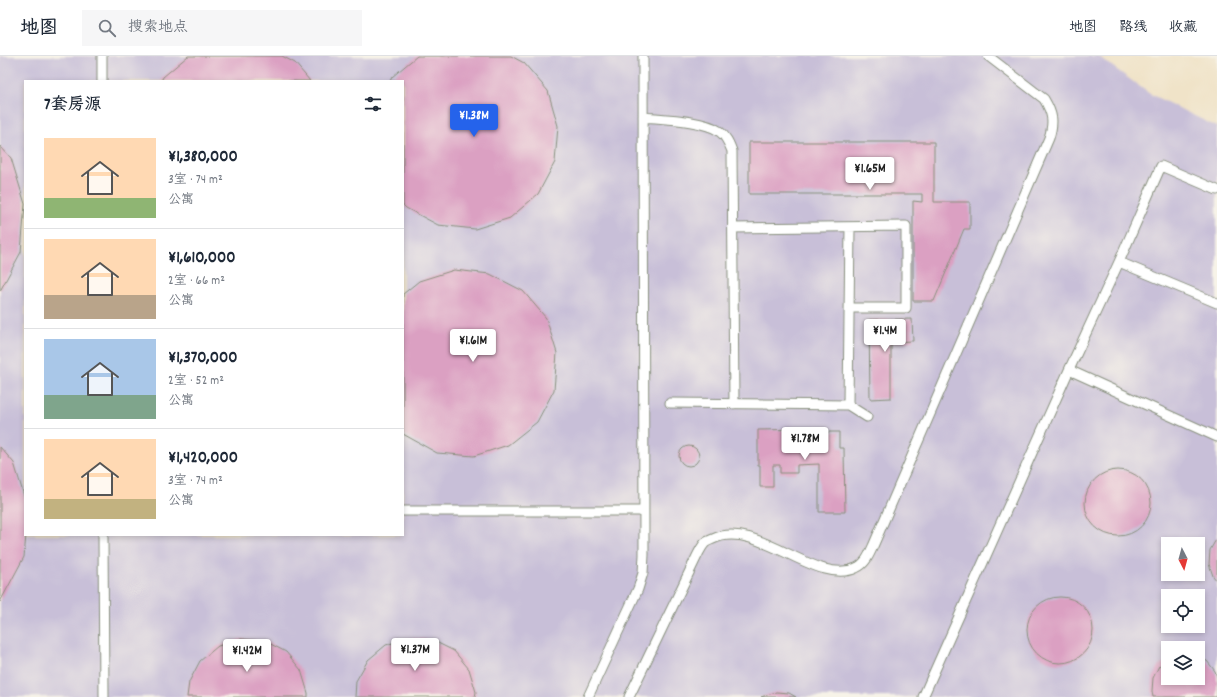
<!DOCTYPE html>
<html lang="zh">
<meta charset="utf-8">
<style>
:root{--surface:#fff;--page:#f6f6f7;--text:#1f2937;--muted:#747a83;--line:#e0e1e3;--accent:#2563eb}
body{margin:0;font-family:Dekko,"LXGW WenKai TC",sans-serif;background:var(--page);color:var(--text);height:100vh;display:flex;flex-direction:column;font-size:15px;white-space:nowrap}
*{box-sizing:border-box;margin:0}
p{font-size:13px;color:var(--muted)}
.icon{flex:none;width:22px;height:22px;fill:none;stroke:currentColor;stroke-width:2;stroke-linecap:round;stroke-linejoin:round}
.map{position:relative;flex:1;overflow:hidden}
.details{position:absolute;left:24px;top:24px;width:380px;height:456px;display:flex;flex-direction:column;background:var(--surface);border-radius:0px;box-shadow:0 2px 6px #0003}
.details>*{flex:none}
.needle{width:26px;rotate:174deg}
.tools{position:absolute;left:1161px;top:481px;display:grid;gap:8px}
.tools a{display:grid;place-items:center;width:44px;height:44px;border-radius:0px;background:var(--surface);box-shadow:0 2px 6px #0003;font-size:20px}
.price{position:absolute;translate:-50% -34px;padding:0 9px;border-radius:4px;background:#fff;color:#222;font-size:13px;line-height:26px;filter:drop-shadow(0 1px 2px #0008)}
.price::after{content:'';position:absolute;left:50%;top:24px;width:12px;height:9px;margin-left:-6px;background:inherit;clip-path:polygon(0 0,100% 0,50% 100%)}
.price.current{background:var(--accent);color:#fff}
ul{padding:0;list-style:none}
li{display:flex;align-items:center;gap:12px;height:100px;padding:0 20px}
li+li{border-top:1px solid var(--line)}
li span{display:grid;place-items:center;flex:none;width:112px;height:80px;border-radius:0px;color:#555}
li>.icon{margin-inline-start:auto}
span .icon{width:48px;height:48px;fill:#fffc;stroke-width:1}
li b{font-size:17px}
h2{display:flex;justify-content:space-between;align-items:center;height:48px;padding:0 20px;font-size:17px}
header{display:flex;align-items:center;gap:24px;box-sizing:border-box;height:56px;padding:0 20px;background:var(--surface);border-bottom:1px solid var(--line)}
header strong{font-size:19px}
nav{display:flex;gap:22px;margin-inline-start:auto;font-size:14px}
.search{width:280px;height:36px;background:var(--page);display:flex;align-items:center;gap:10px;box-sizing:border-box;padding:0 14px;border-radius:0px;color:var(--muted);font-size:15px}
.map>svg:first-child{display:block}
.industrial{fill:#c8bfd8;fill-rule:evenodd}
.building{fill:#dba0c2}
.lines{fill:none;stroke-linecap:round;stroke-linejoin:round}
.lane-casing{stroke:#88907e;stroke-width:11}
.lane{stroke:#fff;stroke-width:9}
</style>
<header>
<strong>地图</strong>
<div class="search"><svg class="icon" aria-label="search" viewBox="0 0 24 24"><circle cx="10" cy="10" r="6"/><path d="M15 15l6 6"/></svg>搜索地点</div>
<nav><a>地图</a><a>路线</a><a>收藏</a></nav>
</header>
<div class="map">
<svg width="1217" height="641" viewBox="0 0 1217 641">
<rect width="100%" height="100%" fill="#f7f3e8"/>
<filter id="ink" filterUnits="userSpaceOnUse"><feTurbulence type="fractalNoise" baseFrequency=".025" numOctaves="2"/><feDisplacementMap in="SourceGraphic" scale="8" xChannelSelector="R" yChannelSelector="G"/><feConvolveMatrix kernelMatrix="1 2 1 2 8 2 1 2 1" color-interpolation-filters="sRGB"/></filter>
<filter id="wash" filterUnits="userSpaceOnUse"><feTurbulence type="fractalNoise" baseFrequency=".012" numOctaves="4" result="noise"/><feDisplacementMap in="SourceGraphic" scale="16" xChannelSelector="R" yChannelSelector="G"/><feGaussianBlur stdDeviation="0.9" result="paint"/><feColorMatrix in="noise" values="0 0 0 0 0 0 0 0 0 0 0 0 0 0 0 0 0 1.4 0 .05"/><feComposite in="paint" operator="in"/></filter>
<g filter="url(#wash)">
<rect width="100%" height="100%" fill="#f0e3c8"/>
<path class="industrial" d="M0,0H1098L1150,38L1217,71V641H0ZM25,25H403V479H25ZM1168,488H1198V518H1168ZM1168,540H1198V570H1168ZM1168,592H1198V622H1168Z"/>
<g id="blocks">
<path class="building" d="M188,0H282L295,7L310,25H161L163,21Z
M417,0H511L524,7L548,35L558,70L555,106L538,138L510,162L475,173L438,169L406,152L403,149V25H390L392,21Z
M749,86H934V146H970V173H964L934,245H913V145L922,146V138H749Z
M0,90L11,102L25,148L21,196L0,235Z
M454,214L490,218L523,235L546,262L557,297L554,334L537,366L508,389L474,400L437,397L403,378V238L419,225Z
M912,263L913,285L891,286V342L870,343L869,264Z
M816,373V393H821L820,376H839V392H844L845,456H819V408L797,409V417H780V409H773V431H760V409H758V374Z
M679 400a10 10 0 1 1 20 0a10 10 0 1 1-20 0Z
M0,391L14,407L25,443L26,479L24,501L0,546Z
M1085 447a33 33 0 1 1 66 0a33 33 0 1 1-66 0Z
M1217,482V525L1213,520L1209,508L1210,494Z
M1027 574a33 33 0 1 1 66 0a33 33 0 1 1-66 0Z
M409,582L432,584L454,595L469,613L476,636L475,641H355L356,625L368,604L386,589Z
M241,583L265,585L286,596L301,614L308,637V641H187L189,626L200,605L218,590Z
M1198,601L1207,605L1215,615L1217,621V641H1153L1152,635L1153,622L1159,610L1168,603V622H1198Z
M776,636L789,637L796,641H761Z"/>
</g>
</g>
<g filter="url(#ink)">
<use href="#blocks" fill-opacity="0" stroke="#88907e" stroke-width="1"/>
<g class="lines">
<g class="lane-casing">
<path id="lane" d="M102,0V25
M643,61C662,63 703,64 719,75C726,80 729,87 732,95L734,348
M733,172L906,170V252H849
M1119,206L1217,247
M1069,314L1217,381
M670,347L848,349L867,361
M848,349L850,171
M403,455H643
M103,479L104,641
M588,641L638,533L643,517L644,499L643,0
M629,641L697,500C699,496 702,490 705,487C707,485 711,484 713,483C757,462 816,531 856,512C866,508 870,497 874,488L1049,82C1054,66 1053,58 1044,43L988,0
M923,641L1069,314L1119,206L1161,110L1217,134"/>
</g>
<use href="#lane" class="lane"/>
</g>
</g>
</svg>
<div class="tools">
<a><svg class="needle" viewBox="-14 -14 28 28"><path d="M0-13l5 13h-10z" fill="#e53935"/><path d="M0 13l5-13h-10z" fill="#747a83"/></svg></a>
<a><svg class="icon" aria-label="locate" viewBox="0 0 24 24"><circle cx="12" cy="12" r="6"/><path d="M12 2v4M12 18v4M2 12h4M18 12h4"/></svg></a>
<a><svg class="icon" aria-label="layers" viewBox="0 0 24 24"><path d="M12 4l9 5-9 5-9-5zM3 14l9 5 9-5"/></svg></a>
</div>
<b class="price current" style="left:474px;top:82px">¥1.38M</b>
<b class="price" style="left:870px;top:135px">¥1.65M</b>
<b class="price" style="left:885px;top:297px">¥1.4M</b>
<b class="price" style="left:473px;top:307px">¥1.61M</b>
<b class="price" style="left:805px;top:405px">¥1.78M</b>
<b class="price" style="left:415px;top:616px">¥1.37M</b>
<b class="price" style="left:247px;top:617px">¥1.42M</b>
<section class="details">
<h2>7套房源<svg class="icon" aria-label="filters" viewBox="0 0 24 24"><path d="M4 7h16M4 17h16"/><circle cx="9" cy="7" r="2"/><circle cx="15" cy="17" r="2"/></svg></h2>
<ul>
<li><span style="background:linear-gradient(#ffd9b3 75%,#8fb573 0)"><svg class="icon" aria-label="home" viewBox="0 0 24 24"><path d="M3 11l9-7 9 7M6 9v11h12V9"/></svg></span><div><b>¥1,380,000</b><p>3室 · 74 m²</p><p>公寓</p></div></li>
<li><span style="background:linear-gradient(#ffd9b3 70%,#b9a48a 0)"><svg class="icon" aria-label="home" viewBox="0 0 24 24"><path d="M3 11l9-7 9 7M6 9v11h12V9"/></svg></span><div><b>¥1,610,000</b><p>2室 · 66 m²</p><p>公寓</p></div></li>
<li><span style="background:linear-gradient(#a9c7e8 70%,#7fa58c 0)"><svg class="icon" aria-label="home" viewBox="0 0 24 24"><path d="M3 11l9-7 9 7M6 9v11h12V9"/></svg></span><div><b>¥1,370,000</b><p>2室 · 52 m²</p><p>公寓</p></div></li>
<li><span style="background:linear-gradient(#ffd9b3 75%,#c2b280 0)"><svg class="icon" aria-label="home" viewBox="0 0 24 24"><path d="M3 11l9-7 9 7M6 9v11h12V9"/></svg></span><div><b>¥1,420,000</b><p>3室 · 74 m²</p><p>公寓</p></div></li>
</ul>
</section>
</div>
